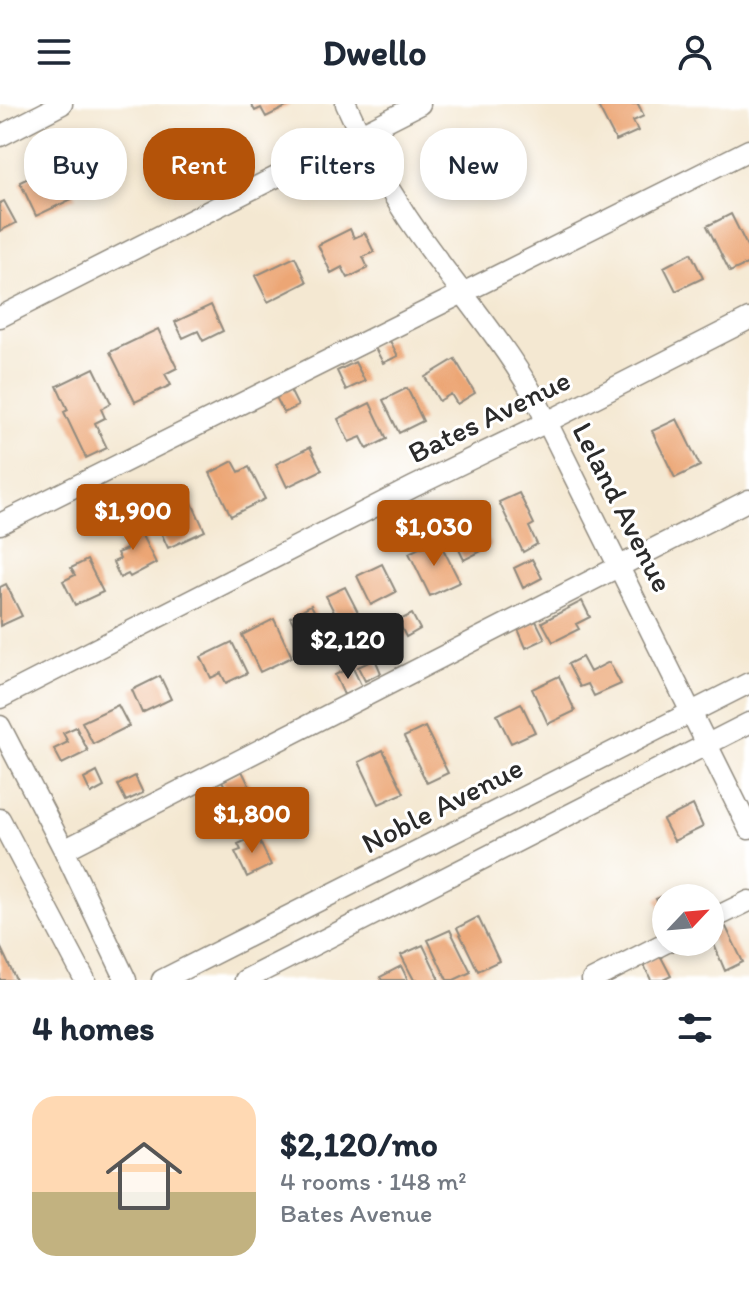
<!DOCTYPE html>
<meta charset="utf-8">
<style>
:root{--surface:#fff;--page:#f2f2f3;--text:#1f2937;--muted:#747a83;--accent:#b45309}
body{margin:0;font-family:Itim,sans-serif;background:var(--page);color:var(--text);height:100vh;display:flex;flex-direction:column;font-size:30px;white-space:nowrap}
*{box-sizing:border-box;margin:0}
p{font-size:26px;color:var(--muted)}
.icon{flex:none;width:44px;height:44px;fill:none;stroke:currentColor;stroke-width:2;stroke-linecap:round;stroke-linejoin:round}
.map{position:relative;height:876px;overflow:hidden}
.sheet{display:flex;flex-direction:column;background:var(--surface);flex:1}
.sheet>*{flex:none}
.hud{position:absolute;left:24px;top:24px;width:702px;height:72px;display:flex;gap:16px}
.needle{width:52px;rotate:64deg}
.fabs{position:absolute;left:652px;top:780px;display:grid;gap:16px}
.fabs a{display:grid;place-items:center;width:72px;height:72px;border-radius:50%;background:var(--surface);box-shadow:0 4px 12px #0003;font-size:40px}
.price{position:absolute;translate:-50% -68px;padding:0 18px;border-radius:8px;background:var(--accent);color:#fff;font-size:26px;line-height:52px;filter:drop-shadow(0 2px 4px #0008)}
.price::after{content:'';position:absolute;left:50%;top:48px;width:24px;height:18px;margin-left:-12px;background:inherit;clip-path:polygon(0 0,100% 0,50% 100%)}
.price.selected{background:#222;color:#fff}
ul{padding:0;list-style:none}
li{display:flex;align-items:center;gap:24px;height:200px;padding:0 32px}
li span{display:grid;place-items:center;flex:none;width:224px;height:160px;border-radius:24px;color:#555}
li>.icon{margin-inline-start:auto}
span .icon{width:96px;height:96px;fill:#fffc;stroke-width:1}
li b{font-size:34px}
h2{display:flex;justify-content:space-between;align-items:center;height:96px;padding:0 32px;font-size:34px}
.tag{padding:0 28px;border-radius:32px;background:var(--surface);box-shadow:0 4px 12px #0003;font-size:28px;line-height:72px}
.tag.selected{background:var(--accent);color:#fff}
header{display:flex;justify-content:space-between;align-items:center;height:104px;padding:0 32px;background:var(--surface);font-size:36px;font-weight:700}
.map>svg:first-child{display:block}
.building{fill:#eca674}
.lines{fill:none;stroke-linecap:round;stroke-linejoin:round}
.minor-casing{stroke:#908a7e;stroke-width:23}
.minor{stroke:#fff;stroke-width:20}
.labels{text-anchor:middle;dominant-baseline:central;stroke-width:6;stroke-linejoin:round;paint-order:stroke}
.street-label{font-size:30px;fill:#2b2b2b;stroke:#fff}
</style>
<header><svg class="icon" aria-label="menu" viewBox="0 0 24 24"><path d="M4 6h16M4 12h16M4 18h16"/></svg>Dwello<svg class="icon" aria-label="person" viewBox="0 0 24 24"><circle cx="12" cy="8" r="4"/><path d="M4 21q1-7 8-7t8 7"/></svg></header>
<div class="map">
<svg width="749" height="876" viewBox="0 0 749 876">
<rect width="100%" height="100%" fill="#fff"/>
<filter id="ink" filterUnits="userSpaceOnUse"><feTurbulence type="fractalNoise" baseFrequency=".0125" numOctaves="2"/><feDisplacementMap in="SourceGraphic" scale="16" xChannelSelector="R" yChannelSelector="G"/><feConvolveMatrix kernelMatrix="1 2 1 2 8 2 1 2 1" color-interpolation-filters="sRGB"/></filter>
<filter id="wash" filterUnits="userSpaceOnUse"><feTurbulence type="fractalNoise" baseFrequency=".006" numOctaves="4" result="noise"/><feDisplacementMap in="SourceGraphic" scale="32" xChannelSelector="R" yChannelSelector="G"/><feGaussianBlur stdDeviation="1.8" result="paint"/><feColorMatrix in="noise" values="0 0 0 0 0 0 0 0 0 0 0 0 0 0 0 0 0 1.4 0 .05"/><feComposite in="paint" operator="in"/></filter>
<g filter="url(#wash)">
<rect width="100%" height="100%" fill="#f4e8d2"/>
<g id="blocks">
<path class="building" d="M251,0H292L266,13L261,4L255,7Z
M597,0H638L644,12L633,17L638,27L616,37Z
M59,59L76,93L36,112L20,78Z
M4,97L16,119L0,127V99Z
M731,110L749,146V159L730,168L707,122Z
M350,125L354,134L365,129L374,148L363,153L368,164L348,174L342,163L331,169L318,141Z
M691,149L703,174L676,187L664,163Z
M295,153L307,178L268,198L255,172Z
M211,201L223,227L203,237L198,227L183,234L175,218Z
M158,225L177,264L165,270L171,281L135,298L110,248Z
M389,235L398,252L383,259L374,242Z
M455,255L475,289L457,300L451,290L439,297L425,273Z
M355,258L365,277L346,286L337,267Z
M94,264L111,299L101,305L105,314L95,319L107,344L86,354L64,308L68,306L57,282Z
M289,284L298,302L284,309L275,291Z
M407,284L423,317L399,329L383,296Z
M370,299L387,335L367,345L361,333L349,338L338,315Z
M677,315L700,362L675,374L652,327Z
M310,343L322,366L287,383L276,360Z
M233,357L239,368L249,363L265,395L231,412L210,369Z
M185,384L205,427L168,444L153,411L159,409L154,399Z
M519,389L534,420L529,423L537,440L523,448L499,398Z
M134,416L156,459L130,473L128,470L120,474L113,458L120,455L117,449L127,445L117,425Z
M478,416L491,442L464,456L451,429Z
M438,435L460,478L430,492L409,449Z
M532,455L542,474L523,484L514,464Z
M87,456L103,488L75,501L63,477L75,471L71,464Z
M382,460L396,488L371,501L357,472Z
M6,480L22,512L0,522V483Z
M345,483L362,516L343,526L326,492Z
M582,497L590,513L576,520L579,525L553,538L542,518Z
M311,501L330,537L309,549L290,513Z
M412,510L420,525L406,533L398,517Z
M274,515L292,553L260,568L242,531Z
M536,517L545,535L526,544L518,525Z
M232,538L247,569L226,579L221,569L211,574L201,553Z
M582,553L590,568L609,558L621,580L594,592L588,580L580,583L568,560Z
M375,555L381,569L365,577L358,563Z
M352,562L362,583L344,591L335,571Z
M160,572L171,595L142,609L132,586Z
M559,572L575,607L548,620L532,585Z
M521,599L535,628L511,639L497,611Z
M118,601L129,622L93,640L82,618Z
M76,623L88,647L62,660L54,645L68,638L63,629Z
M425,623L448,669L427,679L404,633Z
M383,646L404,689L379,700L359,658Z
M242,667L252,687L233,697L222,677Z
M97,668L104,683L91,690L84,675Z
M135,672L143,689L126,697L118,681Z
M693,701L703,723L674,737L663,716Z
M251,726L255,728L271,761L247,773L235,748L241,746L238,740L245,737L244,729Z
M673,787L676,794H666V815L656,795Z
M478,813L499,857L478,867L457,824Z
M726,823L743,858L725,867L710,831Z
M450,826L471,868L454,876H447L428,836Z
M423,841L440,876H414L401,851Z
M0,842L16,876H0Z
M660,851L671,872L663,876H651L643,859Z
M401,862L408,876H382L380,873Z"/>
</g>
</g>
<g filter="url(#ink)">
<use href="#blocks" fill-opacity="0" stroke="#908a7e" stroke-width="2"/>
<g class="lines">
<g class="minor-casing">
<path id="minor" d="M346,0C363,39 384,78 407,113C448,174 497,228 534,292L749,725
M0,32L62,0
M0,213L420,0
M0,420L749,46
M0,594L413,383L547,318L749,215
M0,622L64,746L126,876
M0,715L85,876
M64,746L749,396
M710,816L749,797
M162,876L749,579
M245,876L749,619
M592,876L667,838"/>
</g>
<use href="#minor" class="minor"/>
</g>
</g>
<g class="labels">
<g class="street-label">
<text transform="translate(489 312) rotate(-26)">Bates Avenue</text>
<text transform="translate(623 403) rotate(63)">Leland Avenue</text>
<text transform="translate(442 701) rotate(-27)">Noble Avenue</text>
</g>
</g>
</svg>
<div class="fabs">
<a><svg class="needle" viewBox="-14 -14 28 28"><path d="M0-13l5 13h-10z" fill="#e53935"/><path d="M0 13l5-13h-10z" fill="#747a83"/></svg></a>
</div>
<b class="price" style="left:133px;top:448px">$1,900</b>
<b class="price" style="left:434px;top:464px">$1,030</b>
<b class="price selected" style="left:348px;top:577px">$2,120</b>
<b class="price" style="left:252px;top:751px">$1,800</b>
<div class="hud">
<a class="tag">Buy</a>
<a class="tag selected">Rent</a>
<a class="tag">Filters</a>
<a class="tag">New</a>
</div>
</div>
<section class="sheet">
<h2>4 homes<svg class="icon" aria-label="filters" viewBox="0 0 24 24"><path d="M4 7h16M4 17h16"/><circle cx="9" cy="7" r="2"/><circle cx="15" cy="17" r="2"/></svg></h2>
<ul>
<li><span style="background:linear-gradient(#ffd9b3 60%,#c2b280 0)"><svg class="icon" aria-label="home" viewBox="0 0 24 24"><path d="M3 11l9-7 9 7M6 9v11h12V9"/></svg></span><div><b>$2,120/mo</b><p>4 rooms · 148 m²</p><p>Bates Avenue</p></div></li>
</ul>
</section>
